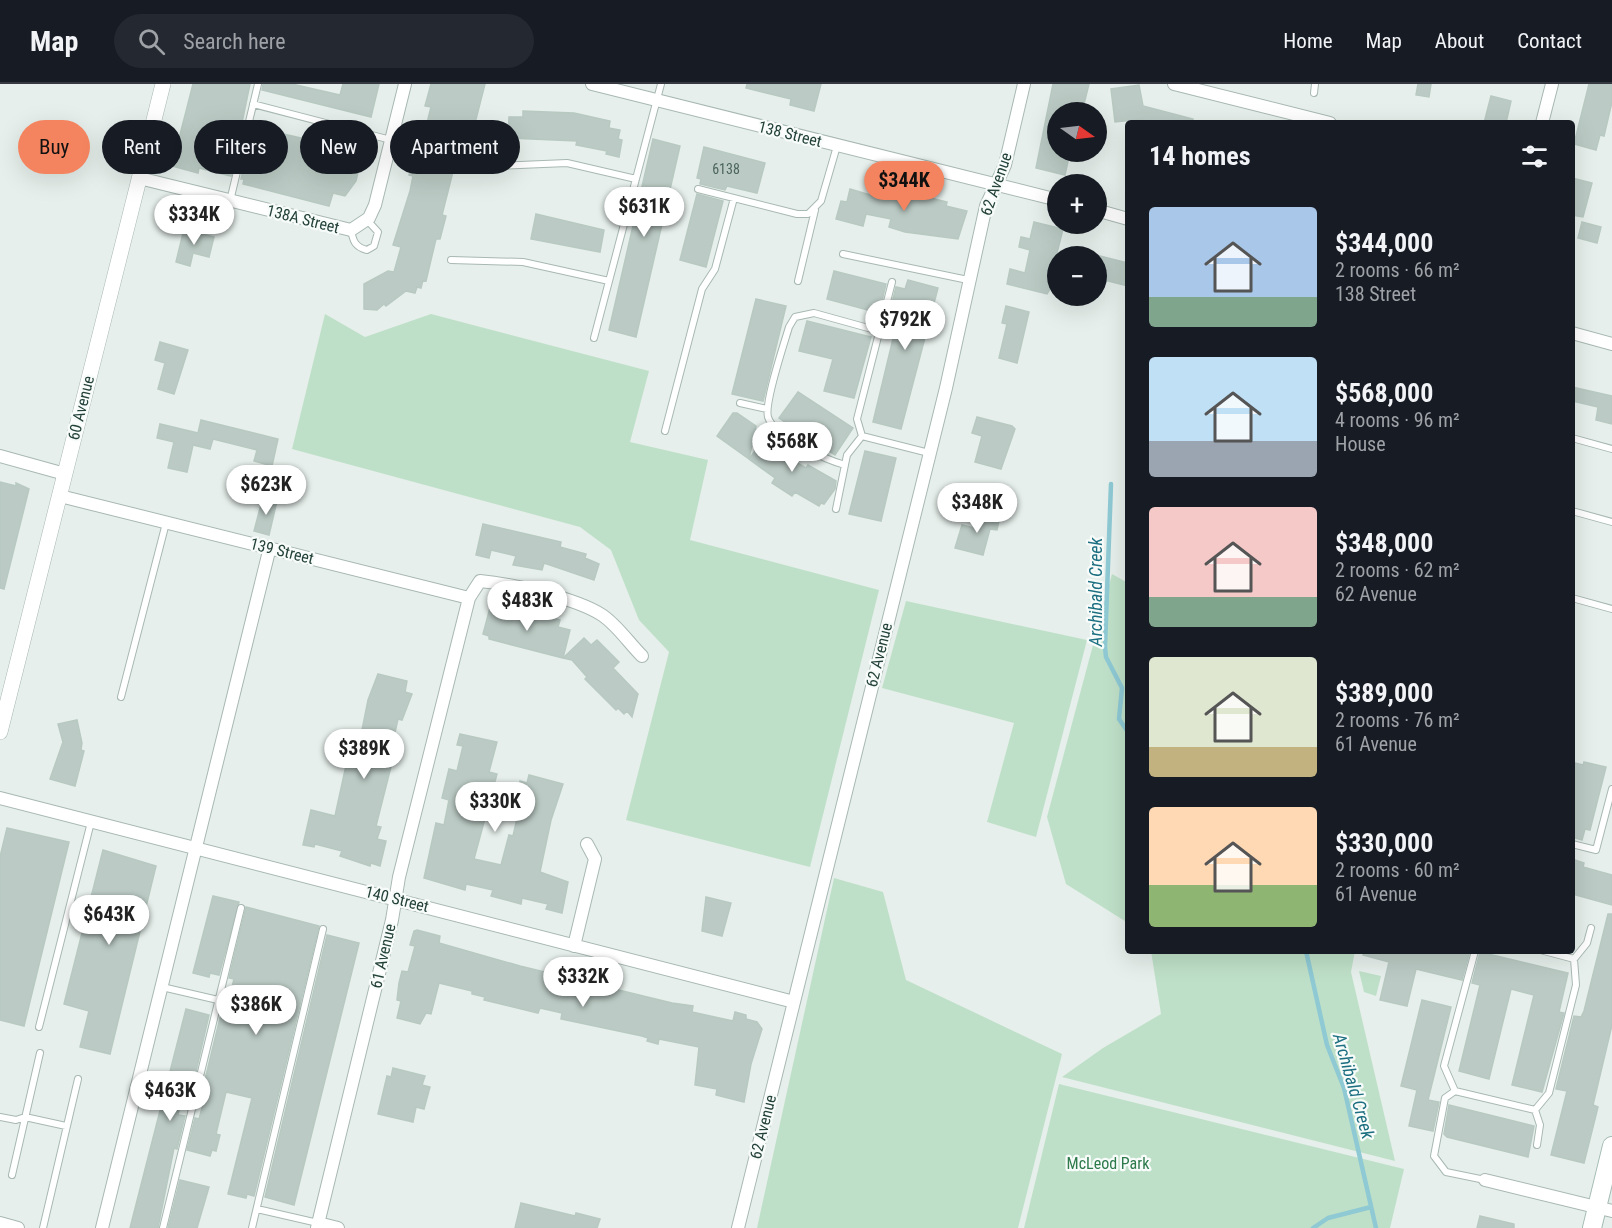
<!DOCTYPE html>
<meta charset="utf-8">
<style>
:root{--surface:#171b24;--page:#242831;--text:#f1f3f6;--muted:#9ea1a6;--line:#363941;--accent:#f4845f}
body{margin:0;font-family:"Roboto Condensed",sans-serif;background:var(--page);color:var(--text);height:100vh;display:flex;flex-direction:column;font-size:22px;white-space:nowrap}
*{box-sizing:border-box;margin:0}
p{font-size:20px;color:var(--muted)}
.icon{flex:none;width:33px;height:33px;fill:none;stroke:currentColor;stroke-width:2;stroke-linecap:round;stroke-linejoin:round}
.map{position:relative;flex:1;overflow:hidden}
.drawer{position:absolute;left:1125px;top:36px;width:450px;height:834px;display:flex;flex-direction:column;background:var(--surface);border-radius:6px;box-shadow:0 6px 24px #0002}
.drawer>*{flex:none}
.banner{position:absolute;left:18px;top:36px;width:570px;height:54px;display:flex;gap:12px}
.needle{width:39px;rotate:104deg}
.fabs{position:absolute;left:1047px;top:18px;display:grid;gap:12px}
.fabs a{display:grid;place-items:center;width:60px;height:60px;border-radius:50%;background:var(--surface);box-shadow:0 6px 24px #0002;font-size:30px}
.price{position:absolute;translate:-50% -51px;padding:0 14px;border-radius:21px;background:#fff;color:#222;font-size:20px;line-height:39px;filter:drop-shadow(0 2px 3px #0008)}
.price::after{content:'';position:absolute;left:50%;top:36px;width:18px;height:14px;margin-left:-9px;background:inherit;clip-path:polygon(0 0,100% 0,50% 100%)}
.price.on{background:var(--accent);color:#111}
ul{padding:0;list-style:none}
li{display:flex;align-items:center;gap:18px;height:150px;padding:0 24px}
li span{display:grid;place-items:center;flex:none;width:168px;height:120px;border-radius:6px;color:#555}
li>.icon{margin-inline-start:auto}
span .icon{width:72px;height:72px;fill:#fffc;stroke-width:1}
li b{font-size:26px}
h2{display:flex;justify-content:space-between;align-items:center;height:72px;padding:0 24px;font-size:26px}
.chip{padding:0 21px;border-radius:27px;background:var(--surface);box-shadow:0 6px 24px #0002;font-size:21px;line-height:54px}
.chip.on{background:var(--accent);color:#111}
header{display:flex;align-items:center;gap:36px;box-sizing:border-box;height:84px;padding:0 30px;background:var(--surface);border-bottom:2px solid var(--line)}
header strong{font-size:28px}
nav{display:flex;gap:33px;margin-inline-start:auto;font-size:21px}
.search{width:420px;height:54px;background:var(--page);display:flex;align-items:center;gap:15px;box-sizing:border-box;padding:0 21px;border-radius:33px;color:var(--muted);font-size:22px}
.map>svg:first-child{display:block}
.green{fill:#bfe0c8}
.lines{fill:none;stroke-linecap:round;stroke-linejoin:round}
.stream{stroke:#8ec9d4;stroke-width:4.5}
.building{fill:#bbcac4;stroke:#b8c9c2;stroke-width:1.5}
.service-casing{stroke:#a8b8b2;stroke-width:8}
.minor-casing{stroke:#a8b8b2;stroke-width:14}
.tertiary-casing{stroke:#a8b8b2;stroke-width:16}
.secondary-casing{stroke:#a4bbb3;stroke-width:20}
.service{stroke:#fff;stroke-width:6}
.minor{stroke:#fff;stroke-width:12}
.tertiary{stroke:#fff;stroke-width:15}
.secondary{stroke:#fff;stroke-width:18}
.labels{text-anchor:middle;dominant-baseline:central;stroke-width:4.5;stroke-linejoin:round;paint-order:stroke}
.number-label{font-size:14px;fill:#4a645c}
.street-label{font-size:16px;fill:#24423a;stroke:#f7fbf9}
.park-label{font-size:16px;fill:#2d7a4b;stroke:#f7fbf9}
.water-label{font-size:18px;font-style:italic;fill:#1c6f80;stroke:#f7fbf9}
</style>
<header>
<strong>Map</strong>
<div class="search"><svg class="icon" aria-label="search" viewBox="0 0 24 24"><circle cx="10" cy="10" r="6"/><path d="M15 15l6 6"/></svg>Search here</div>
<nav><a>Home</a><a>Map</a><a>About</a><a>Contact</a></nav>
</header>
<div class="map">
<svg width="1612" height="1144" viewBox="0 0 1612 1144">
<rect width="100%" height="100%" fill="#e6efeb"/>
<path class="green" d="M325,230L365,253L431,230L649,287L630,358L708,376L690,456L879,506L810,783L626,736L669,568L639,536L611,466L580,443L292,365Z
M1112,490L1128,499V839L1066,800L1047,733Z
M906,517L1087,556L1036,753L987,738L1014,639L882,604Z
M834,794L883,808L906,896L1062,970L1018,1144H757Z
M1151,867H1355L1351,888L1395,1077L1062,993L1103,964L1161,930Z
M1359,887L1381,892L1376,912L1364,908Z
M1059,1000L1404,1085L1390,1144H1024Z"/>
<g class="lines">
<path class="stream" d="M1111,400L1105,563L1106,573L1122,604L1119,635L1128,648
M1306,867L1327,961L1344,1004L1376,1144
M1313,1144L1328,1134L1371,1123"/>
</g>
<path class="building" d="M193,0H250L231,92L199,84L198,89L172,82Z
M263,0H292L340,11L343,0H379L371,33L262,6Z
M431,0H485L475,39L462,35L457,59L460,60L442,131L446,132L440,155H436L426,197L423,196L421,204L417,203L415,209L406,207L386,222L384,220L377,226L364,225V200L388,187L394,188L401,163L393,161L410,107L413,92L409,91L413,77L417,79L431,23L425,22Z
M747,0H821L814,27L790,21L791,15L746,4Z
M1053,0H1089L1082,28H1058V68H1070L1065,91L1036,84Z
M1418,0H1431L1429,13L1416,11Z
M1589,0H1612V18L1604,52L1600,51L1596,66L1574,60Z
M1139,1L1143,22L1193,35V39H1142L1143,35L1115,38L1111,5Z
M1491,12L1511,17L1506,39H1484Z
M523,27L574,29L610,37L609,44L620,46L618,55L622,56L619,73L606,70L607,67L576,61L577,57L508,54L509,33H523Z
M253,43L349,65L351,55L365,59L356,97L345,112L333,109L329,122L243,100L244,95H241Z
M653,55L680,62L636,253L609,246Z
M704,63L765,79L757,109L727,102L725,106L700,100L701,95L697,94Z
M1572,94L1592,99L1583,133L1572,131Z
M879,101L947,118L946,122L967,127L958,155L905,148L889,143L891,135L866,130L863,142L836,135L841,117L847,118L850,105L877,113Z
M697,110L723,117L706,183L680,176Z
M536,130L604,146L600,168L531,155Z
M1034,138L1063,145L1054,181L1058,182V200L1054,199L1047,210L1007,200L1010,185L1025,189L1030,166L1019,163L1021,153L1030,155Z
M1582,138L1601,143L1597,159L1578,154Z
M184,145L214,153L209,173L193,169L190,182L176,178Z
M1096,171L1128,179V202L1096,194Z
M834,187L886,200L879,229L827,215Z
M908,196L938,204L901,345L873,338L898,234L889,231L896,203L905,205Z
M756,215L786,222L763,317L732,310Z
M1006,222L1029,228L1017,279L999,274L1007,240L1002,239Z
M807,237L871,253L854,314L824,307L833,275L799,267Z
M160,258L188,266L174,310L158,305L165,279L155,276Z
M1572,303L1612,312V340L1596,336L1598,323L1572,317Z
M798,308L853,344L835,371L779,334Z
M733,329H737L756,342L749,375L717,352Z
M977,333L1012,342L1015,345L1001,385L975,378L982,352L972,349Z
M201,336L278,355L272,382L254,377L257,366L213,355L210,365L193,361L187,388L168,384L174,358L157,354L160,340L198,349Z
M767,350L788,364L784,371L806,384L808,381L836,397L835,405L824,420L821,419L819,422L795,408L792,412L772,399L775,394L749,375Z
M865,367L896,374L881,437L849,430Z
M0,398L16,402V399L29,405L4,505L0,504Z
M263,413L277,417L269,451L254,447Z
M983,427L1000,432L997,446L990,445L983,471L955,464L962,441L978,445Z
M483,440L561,458L560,463L586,470L585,474L599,480L594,496L544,479L542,486L513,481L516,472L491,466L489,474L476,471Z
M491,520L504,524L503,529L529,536L531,528L560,536L558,543L570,546L563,574L489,555V552L483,550Z
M584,554L591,561L597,556L619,578L613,584L638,610L632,633L627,627L624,630L618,624L616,626L585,595L587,593L572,576L563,574Z
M378,590L407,597L405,608L412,610L402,636L398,635L392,662L396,663L376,742L381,743L377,755L386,757L380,782L371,779L370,782L340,772L342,767L315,760L314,763L303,761L311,726L335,732L353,649L361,651L368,616Z
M77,636L82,659L81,666L84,667L75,702L50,695L63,658L58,640Z
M460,650L497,658L489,688L497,690L474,775L501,781L509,751L513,752L518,730L514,729L520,697L527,699L529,691L563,700L551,736L540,788L568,798L562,829L546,825L548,820L522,814L521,820L491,812L493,806L466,800L465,806L424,794L436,739L444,741L449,716L442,714L449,685L457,687L463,662L457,661Z
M1584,678L1606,683L1590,746L1585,745L1582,756L1572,753V693L1575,679L1583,681Z
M7,744L69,758L24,942L0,936V773Z
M103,766L156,782L110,970L80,963L89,927L64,920Z
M1572,775L1584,779L1583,783L1612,791V821L1572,810Z
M213,812L239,818L219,891L210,889L209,893L193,889Z
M706,813L731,819L722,852L702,847Z
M246,823L319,842L254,1112L247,1110L246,1114L228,1110L252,1014L226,1008L216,1050L220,1051L216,1067L212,1066L210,1072L187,1066L195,1034L199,1035L205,1013L201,1012L220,934L224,935L234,895L229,894Z
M1608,830H1612V941L1593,1021L1598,1023L1584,1079L1551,1071L1567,1007L1556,1005L1574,932L1581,933L1584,927Z
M417,846L440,852L439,859L520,882L672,919L693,922L692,928L733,937L735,928L746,931V935L757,938L762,945L751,980L744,1018L716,1011L717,1005L695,1001L699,963L659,955L658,960L647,957L648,954L642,952L561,935L562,929L540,924L538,929L484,916L485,913L472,910V907L439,899L431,930L426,929L420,940L397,934L401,917L397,916L399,899L402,887L408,888L415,862L410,861L414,847Z
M327,851L359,859L294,1121L265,1113Z
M1364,867H1470L1462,896L1416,885L1407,922L1380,916L1389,878L1363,871Z
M1480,868L1568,889L1559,928L1564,929L1542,1008L1512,1001L1534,911L1511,905L1489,995L1459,987L1480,901L1472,899Z
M1422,916L1451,923L1428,1016L1439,1018L1433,1047L1409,1042L1417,1006L1401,1002Z
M186,925L209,931L191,1009L183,1007L178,1031L185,1032L177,1065L174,1064L158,1144H130Z
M393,984L425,992L422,1001L430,1003L424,1025L416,1023L413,1038L378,1030L387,992L391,993Z
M1449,1021L1534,1042L1528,1073L1447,1053L1444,1050Z
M180,1096L209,1103L197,1144H168Z
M521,1119L575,1132L576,1129L600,1135L597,1144H515Z
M1480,1132L1514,1140V1144H1477Z"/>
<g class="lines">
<g class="service-casing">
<path id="service" d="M1314,9L1315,0
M253,20L391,56
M472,83L567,79L636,95
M698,105L797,130H808L821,117L837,62
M230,117L258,0
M351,146C353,157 355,163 367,166L374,162L378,148L367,136
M843,170L968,196
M451,176L523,178L609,197
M798,197L815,126
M892,198L857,335L862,352L929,369
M594,254L661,0
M740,319L767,325
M665,347L702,205L715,185L734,114
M1572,354L1612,365
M845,381C827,376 774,353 768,333C764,319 784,260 789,243L795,233L814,229L879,247
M836,425L847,371L862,352
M1572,427L1612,438
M1572,514L1612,525
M121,613L166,439
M1572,760L1596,766L1612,705
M1544,867L1574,875
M162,903L218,916
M39,943L91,738
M1455,1007L1444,982L1475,867
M1535,1026L1549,1009L1576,901L1574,875L1587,859L1591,844
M0,1033L16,1036L25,1033L66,1042
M12,1091L40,969
M1485,1096L1446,1088L1434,1072L1445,1014L1455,1007L1535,1026L1540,1041L1537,1061
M257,1125L318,1139
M43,1144L78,995
M163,1144L241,824
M252,1144L323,845"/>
</g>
<g class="minor-casing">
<path id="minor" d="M592,0L1058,116
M1174,0L1330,39
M1542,39L1552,0
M139,94L351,146L369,134L375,121L405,0
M1096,126L1128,135
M1572,249L1612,260
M0,372L65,390
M60,412L469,514
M0,714L794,918
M574,862L595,775L587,760
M1485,1096L1612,1127
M0,1139L18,1144
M318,1139L338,1144
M102,1144L270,463
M317,1144L392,836L399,793L469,514L480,497C512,500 576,514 602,531C617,541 629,559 642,572
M738,1144L946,304L986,122L1005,81L1024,0"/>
</g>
<g class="tertiary-casing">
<path id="tertiary" d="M0,648L163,0"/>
</g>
<g class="secondary-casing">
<path id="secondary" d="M1592,1144L1612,1062"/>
</g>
<use href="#service" class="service"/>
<use href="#minor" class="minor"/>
<use href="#tertiary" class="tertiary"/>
<use href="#secondary" class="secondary"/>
</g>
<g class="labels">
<g class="number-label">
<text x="726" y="85">6138</text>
</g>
<g class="street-label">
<text transform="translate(790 50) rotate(14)">138 Street</text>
<text transform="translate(996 100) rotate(-71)">62 Avenue</text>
<text transform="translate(303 135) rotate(14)">138A Street</text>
<text transform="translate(81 324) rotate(-76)">60 Avenue</text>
<text transform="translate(282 467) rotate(14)">139 Street</text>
<text transform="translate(879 571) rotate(-76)">62 Avenue</text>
<text transform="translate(397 815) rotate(14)">140 Street</text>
<text transform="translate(383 872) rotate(-77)">61 Avenue</text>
<text transform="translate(763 1043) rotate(-76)">62 Avenue</text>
</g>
<g class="park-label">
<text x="1108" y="1079">McLeod Park</text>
</g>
<g class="water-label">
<text transform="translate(1095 508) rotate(-90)">Archibald Creek</text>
<text transform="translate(1354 1002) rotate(74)">Archibald Creek</text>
</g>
</g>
</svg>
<div class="fabs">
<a><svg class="needle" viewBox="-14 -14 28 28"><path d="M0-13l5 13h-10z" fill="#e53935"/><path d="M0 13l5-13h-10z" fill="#9ea1a6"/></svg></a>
<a>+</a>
<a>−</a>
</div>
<b class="price on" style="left:904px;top:128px">$344K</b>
<b class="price" style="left:644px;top:154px">$631K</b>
<b class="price" style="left:194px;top:162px">$334K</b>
<b class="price" style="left:905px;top:267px">$792K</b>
<b class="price" style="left:792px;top:389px">$568K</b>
<b class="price" style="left:266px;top:432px">$623K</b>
<b class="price" style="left:977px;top:450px">$348K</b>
<b class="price" style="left:527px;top:548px">$483K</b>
<b class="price" style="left:364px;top:696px">$389K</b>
<b class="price" style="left:495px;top:749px">$330K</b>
<b class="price" style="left:109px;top:862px">$643K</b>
<b class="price" style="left:583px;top:924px">$332K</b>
<b class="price" style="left:256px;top:952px">$386K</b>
<b class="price" style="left:170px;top:1038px">$463K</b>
<div class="banner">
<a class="chip on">Buy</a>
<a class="chip">Rent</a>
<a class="chip">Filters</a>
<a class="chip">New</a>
<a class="chip">Apartment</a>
</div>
<section class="drawer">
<h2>14 homes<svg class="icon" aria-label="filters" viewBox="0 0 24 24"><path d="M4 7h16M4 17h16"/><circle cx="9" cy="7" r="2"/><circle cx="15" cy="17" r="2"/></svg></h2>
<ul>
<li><span style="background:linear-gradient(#a9c7e8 75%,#7fa58c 0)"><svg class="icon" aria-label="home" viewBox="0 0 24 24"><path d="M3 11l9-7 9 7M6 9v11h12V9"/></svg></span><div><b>$344,000</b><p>2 rooms · 66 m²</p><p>138 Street</p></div></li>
<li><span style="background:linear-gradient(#bfe0f5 70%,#9aa5b1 0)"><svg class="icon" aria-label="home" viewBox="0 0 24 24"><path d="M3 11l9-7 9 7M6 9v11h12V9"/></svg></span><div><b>$568,000</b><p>4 rooms · 96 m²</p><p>House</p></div></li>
<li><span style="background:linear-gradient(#f6c9c9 75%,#7fa58c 0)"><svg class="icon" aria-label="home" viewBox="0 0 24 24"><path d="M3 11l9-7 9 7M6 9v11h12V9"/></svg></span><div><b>$348,000</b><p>2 rooms · 62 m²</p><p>62 Avenue</p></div></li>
<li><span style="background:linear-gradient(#dfe7d0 75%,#c2b280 0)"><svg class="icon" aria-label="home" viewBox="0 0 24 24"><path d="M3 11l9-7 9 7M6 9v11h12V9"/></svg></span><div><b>$389,000</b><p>2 rooms · 76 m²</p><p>61 Avenue</p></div></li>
<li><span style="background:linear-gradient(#ffd9b3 65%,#8fb573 0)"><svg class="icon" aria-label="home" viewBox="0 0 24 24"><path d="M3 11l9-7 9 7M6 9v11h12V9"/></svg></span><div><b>$330,000</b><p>2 rooms · 60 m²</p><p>61 Avenue</p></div></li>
</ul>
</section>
</div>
